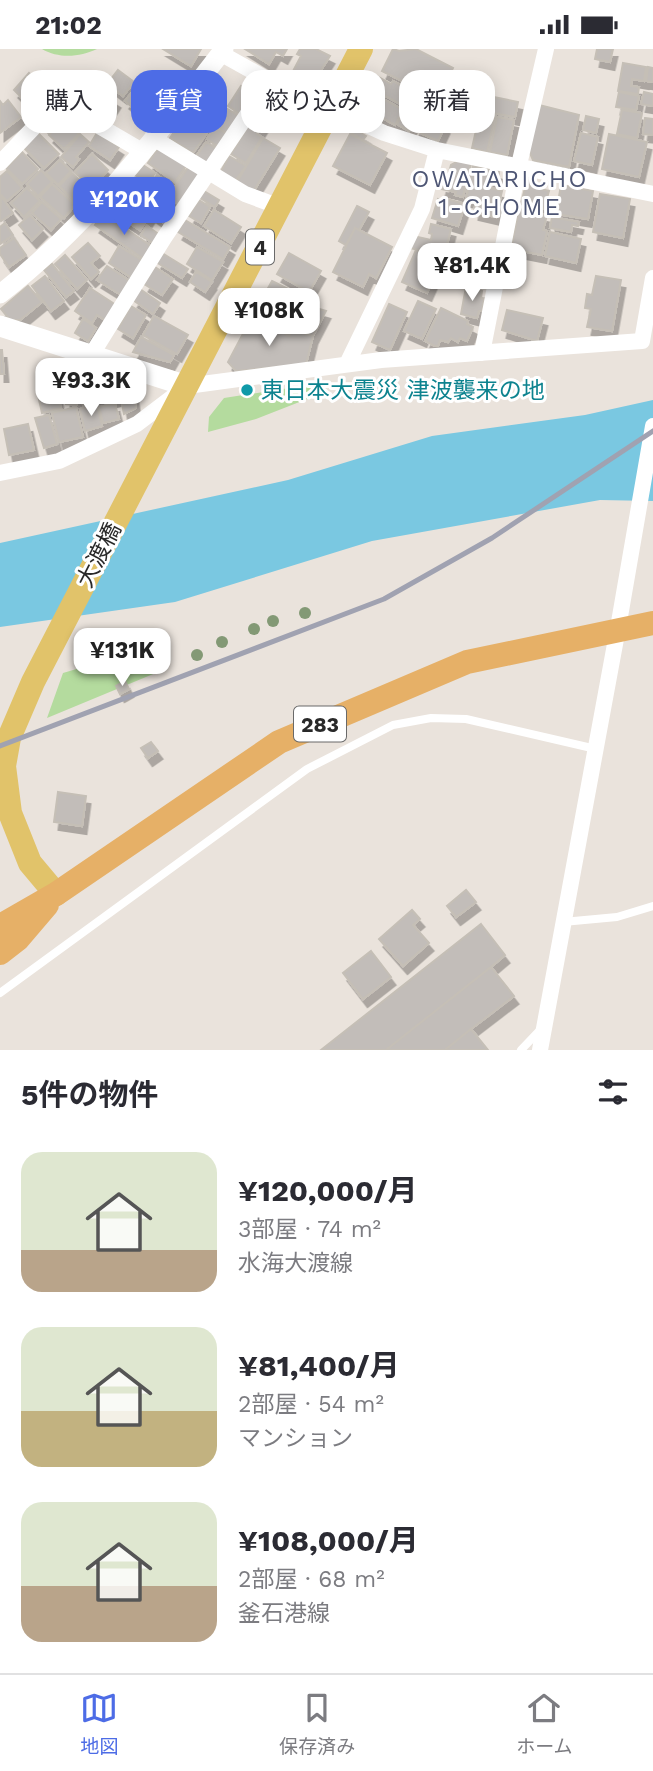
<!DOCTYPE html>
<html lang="ja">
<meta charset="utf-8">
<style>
:root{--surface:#fff;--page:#f7f7f7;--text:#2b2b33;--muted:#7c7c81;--line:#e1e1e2;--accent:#4d6ce6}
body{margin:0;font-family:"Work Sans","Noto Sans JP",sans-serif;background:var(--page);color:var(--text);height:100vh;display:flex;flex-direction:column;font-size:26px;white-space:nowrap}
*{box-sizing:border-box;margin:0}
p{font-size:23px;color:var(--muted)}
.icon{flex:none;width:38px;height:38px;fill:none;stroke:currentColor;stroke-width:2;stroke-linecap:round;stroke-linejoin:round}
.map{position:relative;height:1001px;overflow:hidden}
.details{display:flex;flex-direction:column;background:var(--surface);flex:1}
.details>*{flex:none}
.top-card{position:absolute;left:21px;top:21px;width:612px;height:63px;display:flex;gap:14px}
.price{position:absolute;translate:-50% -60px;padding:0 16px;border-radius:14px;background:#fff;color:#222;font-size:23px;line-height:46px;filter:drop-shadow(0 2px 4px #0008)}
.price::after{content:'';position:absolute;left:50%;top:42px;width:21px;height:16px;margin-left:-10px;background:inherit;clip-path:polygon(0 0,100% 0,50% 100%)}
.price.active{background:var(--accent);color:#fff}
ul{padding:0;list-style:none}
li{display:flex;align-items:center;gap:21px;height:175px;padding:0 21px}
li span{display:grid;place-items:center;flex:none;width:196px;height:140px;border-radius:21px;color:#555}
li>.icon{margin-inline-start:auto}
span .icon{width:84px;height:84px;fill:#fffc;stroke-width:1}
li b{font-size:30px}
h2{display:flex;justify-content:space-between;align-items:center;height:84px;padding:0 21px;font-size:30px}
.tag{padding:0 24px;border-radius:21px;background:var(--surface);box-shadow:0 4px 18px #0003;font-size:24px;line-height:63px}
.tag.active{background:var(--accent);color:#fff}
.status{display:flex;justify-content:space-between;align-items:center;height:49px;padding:0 35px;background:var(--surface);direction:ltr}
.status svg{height:19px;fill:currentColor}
.tab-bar{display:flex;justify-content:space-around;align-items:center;height:98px;border-top:2px solid var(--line);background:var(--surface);font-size:19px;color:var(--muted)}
.tab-bar a{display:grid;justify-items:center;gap:4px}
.tab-bar .active{color:var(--accent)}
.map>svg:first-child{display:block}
.green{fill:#b4db9e}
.water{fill:#7ac8e1}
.building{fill:#c2bdb9;stroke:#c5bfb6;stroke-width:2;filter:url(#shadow)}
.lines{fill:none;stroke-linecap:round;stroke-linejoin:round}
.service{stroke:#fff;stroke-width:8}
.minor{stroke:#fff;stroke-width:16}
.tertiary{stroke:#fff;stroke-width:19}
.secondary{stroke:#fff;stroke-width:21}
.primary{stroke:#e1c36a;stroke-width:24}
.trunk{stroke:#e6b067;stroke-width:24}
.rail{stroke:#a0a2b1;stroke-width:5}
.tree{fill:#839975}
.culture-dot{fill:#0f9aa8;stroke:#fff;stroke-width:2.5}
.labels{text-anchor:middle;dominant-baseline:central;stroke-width:6;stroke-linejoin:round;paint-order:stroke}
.shield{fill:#fff;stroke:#696969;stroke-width:2}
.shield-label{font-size:21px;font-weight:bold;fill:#292929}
.culture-label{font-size:23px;fill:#0d838f;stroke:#fff;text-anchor:start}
.street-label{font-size:23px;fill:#292929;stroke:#fff}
.neighbourhood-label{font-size:24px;letter-spacing:2px;fill:#4e5674;stroke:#fff}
</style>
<div class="status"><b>21:02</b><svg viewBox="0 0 49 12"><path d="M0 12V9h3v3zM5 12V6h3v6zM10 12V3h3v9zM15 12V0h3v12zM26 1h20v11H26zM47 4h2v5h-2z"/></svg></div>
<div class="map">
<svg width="653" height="1001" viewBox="0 0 653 1001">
<defs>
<filter id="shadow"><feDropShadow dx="4.5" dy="8" stdDeviation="0" flood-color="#0004"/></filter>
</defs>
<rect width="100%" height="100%" fill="#eae3dc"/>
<path class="green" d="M42,0H97C80,8 59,10 42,0Z
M328,333L325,343L256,370L208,383L209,368L224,349Z
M151,598L158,623L47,669L63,624Z"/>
<path class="water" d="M653,351V452L600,451L372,492L175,553L0,578V494L288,431L432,387L585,366Z"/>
<path class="building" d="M163,0H201L191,17Z
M245,0H287L283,7L276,3L269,15Z
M300,0H316L330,7L314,32L310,34L292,24L301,7L297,5Z
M393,0L399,2L416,0L453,19L438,50L382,22Z
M597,0H613L610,13L595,10Z
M623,14L646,18L644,32L632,30L631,37L639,38L638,45L618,42Z
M648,18L653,19V33L646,32Z
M118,21L134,33L123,47L107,35Z
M29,24L41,35L25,52L14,41Z
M146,26L159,37L164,30L175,39L159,59L135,39Z
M377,27L391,35L393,32L409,40L406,44L412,47L406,58L370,39Z
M249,28L264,38L258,46L243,37Z
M241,37L257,48L243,67L228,57Z
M134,41L157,61L148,72L125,52Z
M369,42L403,61L395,76L364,59L362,55Z
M619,43L639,47L636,61L616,58Z
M644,43L653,45V57L641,55Z
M105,44L116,51L101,75L89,68Z
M204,44L223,59L208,78L189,64Z
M272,44L281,50L272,63L263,57Z
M484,46L518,53L515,68L481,62Z
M283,50L300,60L292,73L275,63Z
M8,51L21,68L0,84V52L3,56Z
M426,55L442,62L436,73L445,77L438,92L414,81Z
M539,56L579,66L569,118L533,111L529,102Z
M226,59L242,69L231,87L215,77Z
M406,60L418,66L409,82L397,75Z
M622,61L642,64L637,89L617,85Z
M56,63L62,69L49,81L44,76Z
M257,63L267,69L257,85L262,88L246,114L231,105Z
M480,64L495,67L487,103L472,99Z
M186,65L209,81L193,104L170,89Z
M586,67L599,70L596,84L583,81Z
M497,68L514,71L507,106L490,103Z
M645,69L653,70V86L643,85Z
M63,70L79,85L64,100L49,86Z
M215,77L230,87L222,100L207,90Z
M354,80L366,87L363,91L352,84Z
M38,84L59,105L44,119L23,98Z
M97,84L119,98L110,111L89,97Z
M581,84L598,88L592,116L574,112Z
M80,85L89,93L76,108L79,110L73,118L61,108Z
M350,85L387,104L370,136L333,117Z
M609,85L647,93L639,128L602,120Z
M263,89L280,99L253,143L237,133Z
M206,93L221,102L210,118L195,109Z
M159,98L186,117L175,133L148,114Z
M22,103L38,120L22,135L6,119Z
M92,105L108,121L91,139L75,123Z
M229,107L246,117L235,132L220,124Z
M60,111L71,122L58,136L46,124Z
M458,112L471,115L463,148L455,146L456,143L441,140L442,136L445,137L451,116Z
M143,116L155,124L148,134L135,126Z
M189,117L201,125L180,156L168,148Z
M473,117L499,123L498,130L493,129L491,139L502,142L496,168L474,163L476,152L466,150Z
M41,121L52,133L38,147L27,135Z
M7,122L22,139L7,152L0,145V128Z
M72,124L89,140L76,154L59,137Z
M157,126L171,136L164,146L150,136Z
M135,130L176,159L165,175L124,145Z
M527,131L542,135L541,140L549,142L544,160L521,155Z
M52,135L75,156L64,169L40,148Z
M561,136L593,142L588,170L556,165Z
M27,139L40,152L24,168L11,154Z
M204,142L219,151L215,158L200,149Z
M600,145L630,150L623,189L593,183Z
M121,146L150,166L140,181L111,162Z
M1,147L13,164L1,172L0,170Z
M438,150L446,152L447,150L465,155L458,177L432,169Z
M199,151L210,158L201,174L189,167Z
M42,153L61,170L51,181L32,164Z
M357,157L369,163L359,181L355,179L346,196L339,192Z
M519,160L547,166L543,181L547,182L542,206L511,200Z
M214,161L241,178L231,194L204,177Z
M103,164L154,199L145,211L95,176Z
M30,166L43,180L32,191L19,176Z
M552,168L579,173L578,177L572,176L571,183L550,179Z
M185,171L230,198L223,210L178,183Z
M5,174L13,186L0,195V178Z
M431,175L451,180L444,207L410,199L413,187L431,191L432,185L429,184Z
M147,177L160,186L154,195L141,186Z
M355,179L392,198L376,229L369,225L363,238L333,223Z
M550,183L581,190L576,214L545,207Z
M14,189L26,206L9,218L0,205V199Z
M88,194L100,207L91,214L99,223L91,230L72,208Z
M119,197L143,212L132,229L109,214Z
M197,198L223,213L212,231L187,215Z
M416,201L441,212L427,244L402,233Z
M162,204L188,220L182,229L156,213Z
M289,204L321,222L309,243L277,225Z
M65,206L87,231L77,240L55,215Z
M52,215L74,242L66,248L44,221Z
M107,217L130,232L121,246L97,231Z
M155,218L173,230L162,246L144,235Z
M196,223L212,233L205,243L190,233Z
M45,227L64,252L51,262L32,237Z
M596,227L621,231L612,282L587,278L591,260L585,259L587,245L592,246Z
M272,232L296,244L291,252L326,262L313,287L293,281L289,287L253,266Z
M28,237L42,253L20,271H10L1,260Z
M466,238L482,242L481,249L484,250L482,262H479L477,269L461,265Z
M90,239L119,258L108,273L97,266L92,274L75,262Z
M140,240L160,254L153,265L133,251Z
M418,252L436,260L422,290L404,282Z
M389,255L407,263L390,301L372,293Z
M131,257L146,266L133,289L118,280Z
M441,259L468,272L467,275L473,278L467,292L460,289L458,293L451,289L448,293L440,291L438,297H435L425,292Z
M507,261L543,269L537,292L502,281Z
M253,266L289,287L293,281L313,287L306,315L236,322L228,313Z
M154,267L188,286L177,305L143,286Z
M83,270L96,279L88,292L75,284Z
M141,288L174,306L170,313L133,303Z
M0,301H2L4,325H0Z
M66,312H78L77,356L66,355Z
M82,312L116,322L117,349L83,357Z
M131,327L136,359L124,365L117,330Z
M55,337L61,359L42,364L37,342Z
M115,355L119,370L103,374L99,358Z
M97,356L102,377L85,382L80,360Z
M76,358L83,388L59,393L52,364Z
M49,366L57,395L44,399L35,369Z
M28,375L34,401L9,406L4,380Z
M125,632L129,640L120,645L116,637Z
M151,693L158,702L148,709L141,699Z
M58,743L86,747L82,777L54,773Z
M466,841L476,853L456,868L447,857Z
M412,861L420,870L413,876L429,894L403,917L379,890Z
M481,875L505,906L491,918L386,1001H321Z
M371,902L391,928L363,950L343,924Z
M491,918L514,947L471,980L445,1001H386Z
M471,980L488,1001H445Z"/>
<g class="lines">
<path class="service" d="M563,873L617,868L653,857
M0,944L307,720L393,676L431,669L466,670L596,700
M521,1001L541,980"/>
<path class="minor" d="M220,4L270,32L384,84L437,101L653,145
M153,89L245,145L280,158
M0,114L58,53L142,102
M482,304L519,116L546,0
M92,305L164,189L270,32
M347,315L422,160L437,101
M0,424L59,412L137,375L187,337L381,311L642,292L653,229
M540,1001L618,579L653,377"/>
<path class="tertiary" d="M0,245C87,178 157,87 224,0"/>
<path class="secondary" d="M0,277L187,337"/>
<path class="primary" d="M56,845L30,814L10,764L4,717L9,689L33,633L361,0"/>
<path class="trunk" d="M0,877L56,845L279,693L467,613L653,574
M0,904L18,890L47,856"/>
<path class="rail" d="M0,697L384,550L492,489L653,382"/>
</g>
<g class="tree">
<circle cx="305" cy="564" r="6"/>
<circle cx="273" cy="572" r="6"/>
<circle cx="254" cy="580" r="6"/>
<circle cx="222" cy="593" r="6"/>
<circle cx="197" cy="606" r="6"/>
</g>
<circle class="culture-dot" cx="247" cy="341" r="7"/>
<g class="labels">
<g class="shield">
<rect x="246" y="180.5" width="28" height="35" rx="5"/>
<rect x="294" y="657.5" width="52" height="35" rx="5"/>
</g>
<g class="shield-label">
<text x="260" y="198">4</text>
<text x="320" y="675">283</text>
</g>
<g class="culture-label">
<text x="261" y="341">東日本大震災 津波襲来の地</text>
</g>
<g class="street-label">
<text transform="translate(99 506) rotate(-63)">大渡橋</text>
</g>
<g class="neighbourhood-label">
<text x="500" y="130">OWATARICHO<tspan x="500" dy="28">1-CHOME</tspan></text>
</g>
</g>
</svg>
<b class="price active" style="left:124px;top:188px">¥120K</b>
<b class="price" style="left:472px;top:254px">¥81.4K</b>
<b class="price" style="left:269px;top:299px">¥108K</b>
<b class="price" style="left:91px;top:369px">¥93.3K</b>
<b class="price" style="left:122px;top:639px">¥131K</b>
<div class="top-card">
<a class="tag">購入</a>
<a class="tag active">賃貸</a>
<a class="tag">絞り込み</a>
<a class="tag">新着</a>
</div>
</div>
<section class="details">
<h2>5件の物件<svg class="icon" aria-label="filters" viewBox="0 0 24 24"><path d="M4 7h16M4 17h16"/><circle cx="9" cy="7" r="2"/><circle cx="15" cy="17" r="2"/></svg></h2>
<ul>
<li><span style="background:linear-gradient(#dfe7d0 70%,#b9a48a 0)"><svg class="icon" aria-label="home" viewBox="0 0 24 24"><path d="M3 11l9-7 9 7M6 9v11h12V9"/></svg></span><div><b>¥120,000/月</b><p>3部屋 · 74 m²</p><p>水海大渡線</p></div></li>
<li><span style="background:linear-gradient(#dfe7d0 60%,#c2b280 0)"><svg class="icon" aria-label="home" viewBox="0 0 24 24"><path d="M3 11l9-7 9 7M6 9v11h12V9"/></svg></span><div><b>¥81,400/月</b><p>2部屋 · 54 m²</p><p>マンション</p></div></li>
<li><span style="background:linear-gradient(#dfe7d0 60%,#b9a48a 0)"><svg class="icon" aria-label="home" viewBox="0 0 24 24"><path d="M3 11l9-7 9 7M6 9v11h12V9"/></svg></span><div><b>¥108,000/月</b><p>2部屋 · 68 m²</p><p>釜石港線</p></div></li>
</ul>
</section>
<nav class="tab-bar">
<a class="active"><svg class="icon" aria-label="map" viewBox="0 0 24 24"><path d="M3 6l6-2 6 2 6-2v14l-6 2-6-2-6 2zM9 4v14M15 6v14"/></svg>地図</a>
<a><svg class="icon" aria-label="saved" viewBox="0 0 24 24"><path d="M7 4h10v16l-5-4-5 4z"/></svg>保存済み</a>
<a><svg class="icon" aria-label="home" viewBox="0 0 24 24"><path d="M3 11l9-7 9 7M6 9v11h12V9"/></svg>ホーム</a>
</nav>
